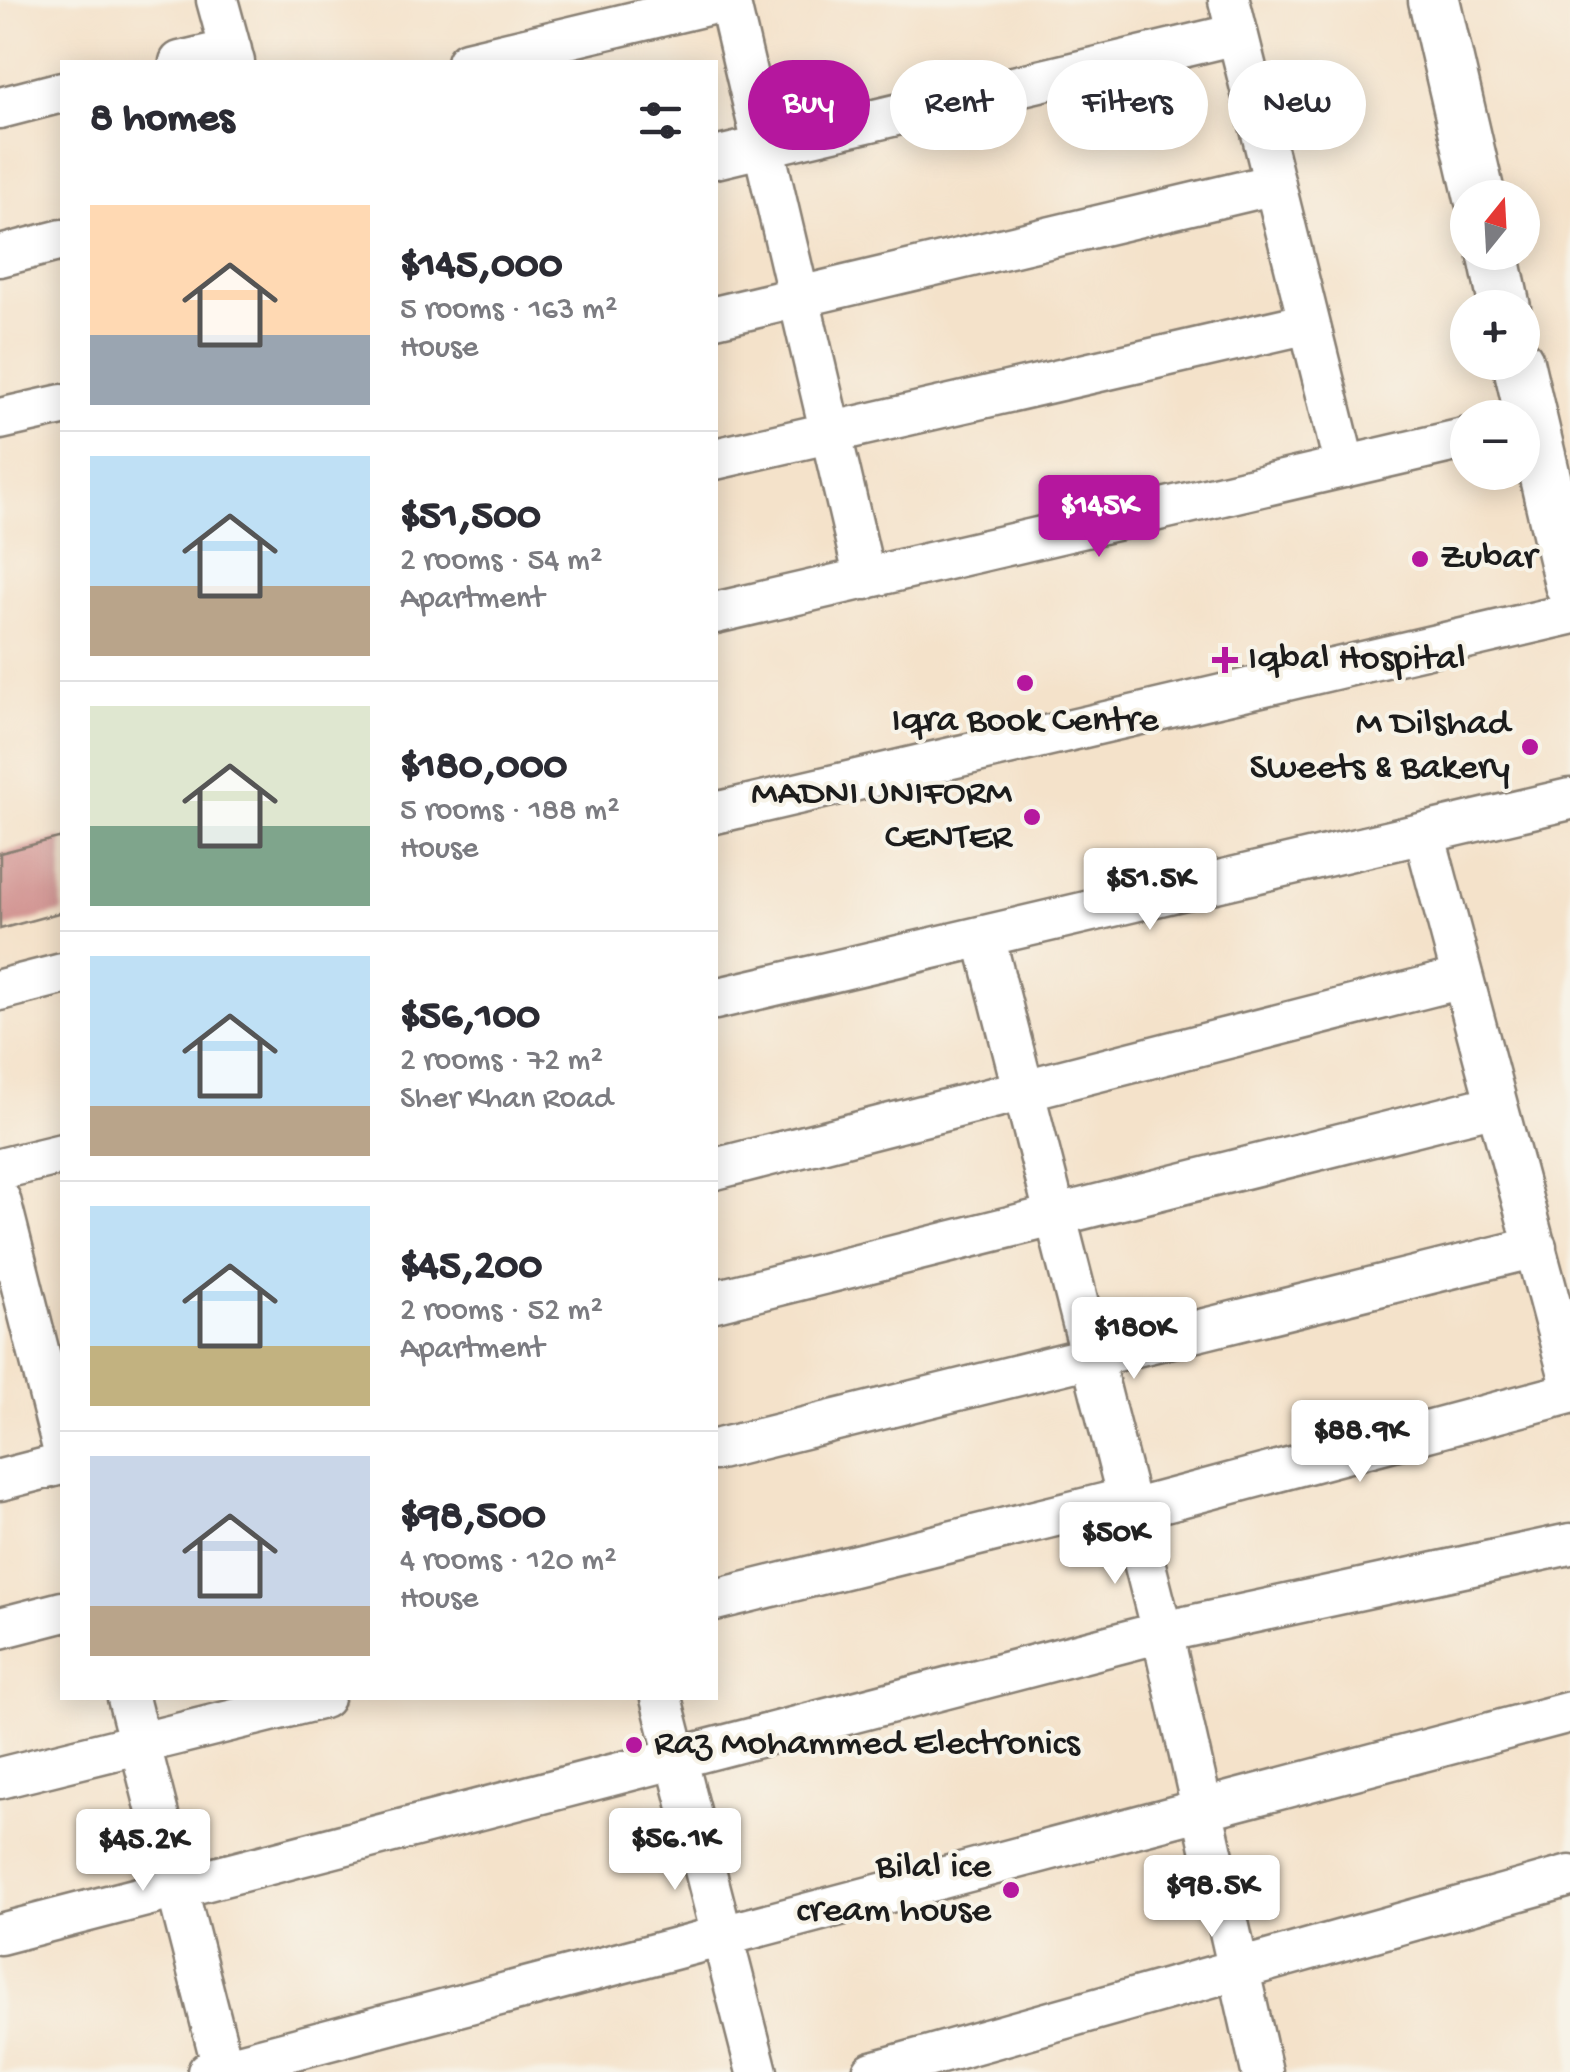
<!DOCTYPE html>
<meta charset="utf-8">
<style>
:root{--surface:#fff;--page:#f2f2f3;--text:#2b2b33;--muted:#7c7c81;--line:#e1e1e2;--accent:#b5179e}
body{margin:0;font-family:"Gochi Hand",sans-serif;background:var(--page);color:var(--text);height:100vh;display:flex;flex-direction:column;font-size:38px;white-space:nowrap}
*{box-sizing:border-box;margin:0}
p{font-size:32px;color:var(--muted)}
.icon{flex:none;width:55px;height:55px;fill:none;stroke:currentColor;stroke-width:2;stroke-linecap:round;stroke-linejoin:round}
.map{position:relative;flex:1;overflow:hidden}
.panel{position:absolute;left:60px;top:60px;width:658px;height:1640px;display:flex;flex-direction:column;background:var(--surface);border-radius:0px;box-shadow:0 5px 25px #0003}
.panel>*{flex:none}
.banner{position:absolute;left:748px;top:60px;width:672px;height:90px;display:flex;gap:20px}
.needle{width:65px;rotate:18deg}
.tools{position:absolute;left:1450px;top:180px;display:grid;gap:20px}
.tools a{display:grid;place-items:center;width:90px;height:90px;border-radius:50%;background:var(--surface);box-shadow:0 5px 25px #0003;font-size:50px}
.price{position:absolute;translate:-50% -85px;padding:0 22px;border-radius:10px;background:#fff;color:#222;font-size:32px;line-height:65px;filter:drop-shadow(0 2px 5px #0008)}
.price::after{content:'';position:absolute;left:50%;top:60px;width:30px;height:22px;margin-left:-15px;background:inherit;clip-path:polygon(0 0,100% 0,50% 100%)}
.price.selected{background:var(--accent);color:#fff}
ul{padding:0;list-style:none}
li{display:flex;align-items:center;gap:30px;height:250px;padding:0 30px}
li+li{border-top:2px solid var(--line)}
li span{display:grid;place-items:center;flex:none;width:280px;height:200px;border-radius:0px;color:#555}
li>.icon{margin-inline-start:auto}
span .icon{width:120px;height:120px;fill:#fffc;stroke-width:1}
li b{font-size:42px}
h2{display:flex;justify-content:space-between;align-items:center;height:120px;padding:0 30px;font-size:42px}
.tag{padding:0 35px;border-radius:45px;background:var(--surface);box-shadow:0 5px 25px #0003;font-size:35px;line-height:90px}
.tag.selected{background:var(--accent);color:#fff}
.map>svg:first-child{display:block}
.building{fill:#d39794}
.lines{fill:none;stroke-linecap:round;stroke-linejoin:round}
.minor-casing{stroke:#887f73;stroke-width:45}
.major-casing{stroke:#887f73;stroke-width:55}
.minor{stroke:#fff;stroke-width:40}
.major{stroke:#fff;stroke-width:50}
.poi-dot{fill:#b5179e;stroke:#f7f3e8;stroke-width:4}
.labels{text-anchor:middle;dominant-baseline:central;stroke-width:8;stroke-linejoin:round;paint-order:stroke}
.poi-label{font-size:38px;fill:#1c1c1c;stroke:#f7f3e8;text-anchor:start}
</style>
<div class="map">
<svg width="1570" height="2072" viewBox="0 0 1570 2072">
<rect width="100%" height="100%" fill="#f7f3e8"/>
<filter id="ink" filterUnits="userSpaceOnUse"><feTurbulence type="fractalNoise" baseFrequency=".01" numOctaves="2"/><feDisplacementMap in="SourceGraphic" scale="20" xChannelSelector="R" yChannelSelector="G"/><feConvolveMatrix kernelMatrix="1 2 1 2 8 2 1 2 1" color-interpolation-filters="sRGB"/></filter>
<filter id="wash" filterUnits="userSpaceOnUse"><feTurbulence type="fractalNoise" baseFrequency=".0048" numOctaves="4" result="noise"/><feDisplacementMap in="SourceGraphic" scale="40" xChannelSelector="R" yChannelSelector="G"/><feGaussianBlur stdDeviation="2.25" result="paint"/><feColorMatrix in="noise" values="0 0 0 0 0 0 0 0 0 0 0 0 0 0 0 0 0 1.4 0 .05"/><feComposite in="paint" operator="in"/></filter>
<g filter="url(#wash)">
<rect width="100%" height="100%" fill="#f4e2ca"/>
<g id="blocks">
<path class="building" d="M62,837V912L0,929V853Z"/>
</g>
</g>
<g filter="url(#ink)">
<use href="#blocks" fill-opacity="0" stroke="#887f73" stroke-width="2.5"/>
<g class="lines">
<g class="minor-casing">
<path id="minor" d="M217,0L234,62
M729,0L865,579
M1229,0L1345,467
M180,62L231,50
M467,62L727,0
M0,108L62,92
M715,158L1237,34
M0,256L62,240
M715,317L1275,184
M0,419L62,405
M715,459L1309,323
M715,613L1468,438
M715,813L1570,614
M1424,833L1570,1378
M984,936L1162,1632L1262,2072
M0,990L62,974
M715,999L1570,799
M0,1169L62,1154
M715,1169L1462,978
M0,1200L62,1444
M715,1301L1496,1105
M715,1450L1536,1247
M0,1480L62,1464
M1131,1510L1570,1393
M715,1600L1128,1498
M0,1628L62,1612
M128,1698L224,2072
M661,1698L757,2072
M0,1778L323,1698
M0,1934L1162,1632L1570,1544
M208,2072L1570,1712
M873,2072L1570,1876"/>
</g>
<g class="major-casing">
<path id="major" d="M1434,0L1480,198
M1493,252L1505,308
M1518,362L1570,584"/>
</g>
<use href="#minor" class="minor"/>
<use href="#major" class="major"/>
</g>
</g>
<g class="poi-dot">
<circle cx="1420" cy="559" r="10"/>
<path d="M1220 645h10v10h10v10h-10v10h-10v-10h-10v-10h10z"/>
<circle cx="1025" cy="683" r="10"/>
<circle cx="1530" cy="747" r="10"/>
<circle cx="1032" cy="817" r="10"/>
<circle cx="634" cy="1745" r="10"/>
<circle cx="1011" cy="1890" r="10"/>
</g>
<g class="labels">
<g class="poi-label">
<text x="1440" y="559">Zubar</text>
<text x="1248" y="660">Iqbal Hospital</text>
<text x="1025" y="722" text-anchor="middle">Iqra Book Centre</text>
<text x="1510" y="725" text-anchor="end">M Dilshad<tspan x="1510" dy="44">Sweets &amp; Bakery</tspan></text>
<text x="1012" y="795" text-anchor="end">MADNI UNIFORM<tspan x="1012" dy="44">CENTER</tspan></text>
<text x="654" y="1745">Raz Mohammed Electronics</text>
<text x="991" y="1868" text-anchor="end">Bilal ice<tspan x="991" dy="44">cream house</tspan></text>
</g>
</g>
</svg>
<div class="tools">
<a><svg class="needle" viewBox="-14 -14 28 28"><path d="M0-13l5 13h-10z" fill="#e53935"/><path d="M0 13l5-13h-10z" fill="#7c7c81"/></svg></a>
<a>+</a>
<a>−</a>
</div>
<b class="price selected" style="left:1099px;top:560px">$145K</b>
<b class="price" style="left:1150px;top:933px">$51.5K</b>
<b class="price" style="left:1134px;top:1382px">$180K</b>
<b class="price" style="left:1360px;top:1485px">$88.9K</b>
<b class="price" style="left:1115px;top:1587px">$50K</b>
<b class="price" style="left:675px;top:1893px">$56.1K</b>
<b class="price" style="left:143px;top:1894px">$45.2K</b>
<b class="price" style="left:1212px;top:1940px">$98.5K</b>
<div class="banner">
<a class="tag selected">Buy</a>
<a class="tag">Rent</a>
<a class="tag">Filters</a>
<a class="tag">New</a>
</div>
<section class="panel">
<h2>8 homes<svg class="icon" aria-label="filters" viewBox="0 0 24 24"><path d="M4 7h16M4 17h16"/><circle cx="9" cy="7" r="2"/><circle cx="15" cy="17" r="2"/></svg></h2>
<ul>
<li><span style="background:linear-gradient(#ffd9b3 65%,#9aa5b1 0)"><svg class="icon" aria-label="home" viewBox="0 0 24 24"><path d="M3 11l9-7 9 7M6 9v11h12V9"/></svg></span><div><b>$145,000</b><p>5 rooms · 163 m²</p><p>House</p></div></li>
<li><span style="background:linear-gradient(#bfe0f5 65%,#b9a48a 0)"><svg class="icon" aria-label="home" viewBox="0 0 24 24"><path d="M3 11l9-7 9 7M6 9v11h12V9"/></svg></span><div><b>$51,500</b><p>2 rooms · 54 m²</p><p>Apartment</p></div></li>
<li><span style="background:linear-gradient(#dfe7d0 60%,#7fa58c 0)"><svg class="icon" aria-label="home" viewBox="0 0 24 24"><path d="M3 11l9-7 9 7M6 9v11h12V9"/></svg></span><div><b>$180,000</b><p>5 rooms · 188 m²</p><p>House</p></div></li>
<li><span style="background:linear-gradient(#bfe0f5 75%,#b9a48a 0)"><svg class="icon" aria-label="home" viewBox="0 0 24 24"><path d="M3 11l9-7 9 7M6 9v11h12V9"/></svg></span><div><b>$56,100</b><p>2 rooms · 72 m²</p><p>Sher Khan Road</p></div></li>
<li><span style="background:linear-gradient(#bfe0f5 70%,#c2b280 0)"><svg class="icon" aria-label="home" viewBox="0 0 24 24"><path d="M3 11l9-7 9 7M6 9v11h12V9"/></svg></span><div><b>$45,200</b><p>2 rooms · 52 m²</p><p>Apartment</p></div></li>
<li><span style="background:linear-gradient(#c9d6e8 75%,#b9a48a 0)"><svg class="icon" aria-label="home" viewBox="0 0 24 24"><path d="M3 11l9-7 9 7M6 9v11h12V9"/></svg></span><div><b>$98,500</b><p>4 rooms · 120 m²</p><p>House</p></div></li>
</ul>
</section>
</div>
